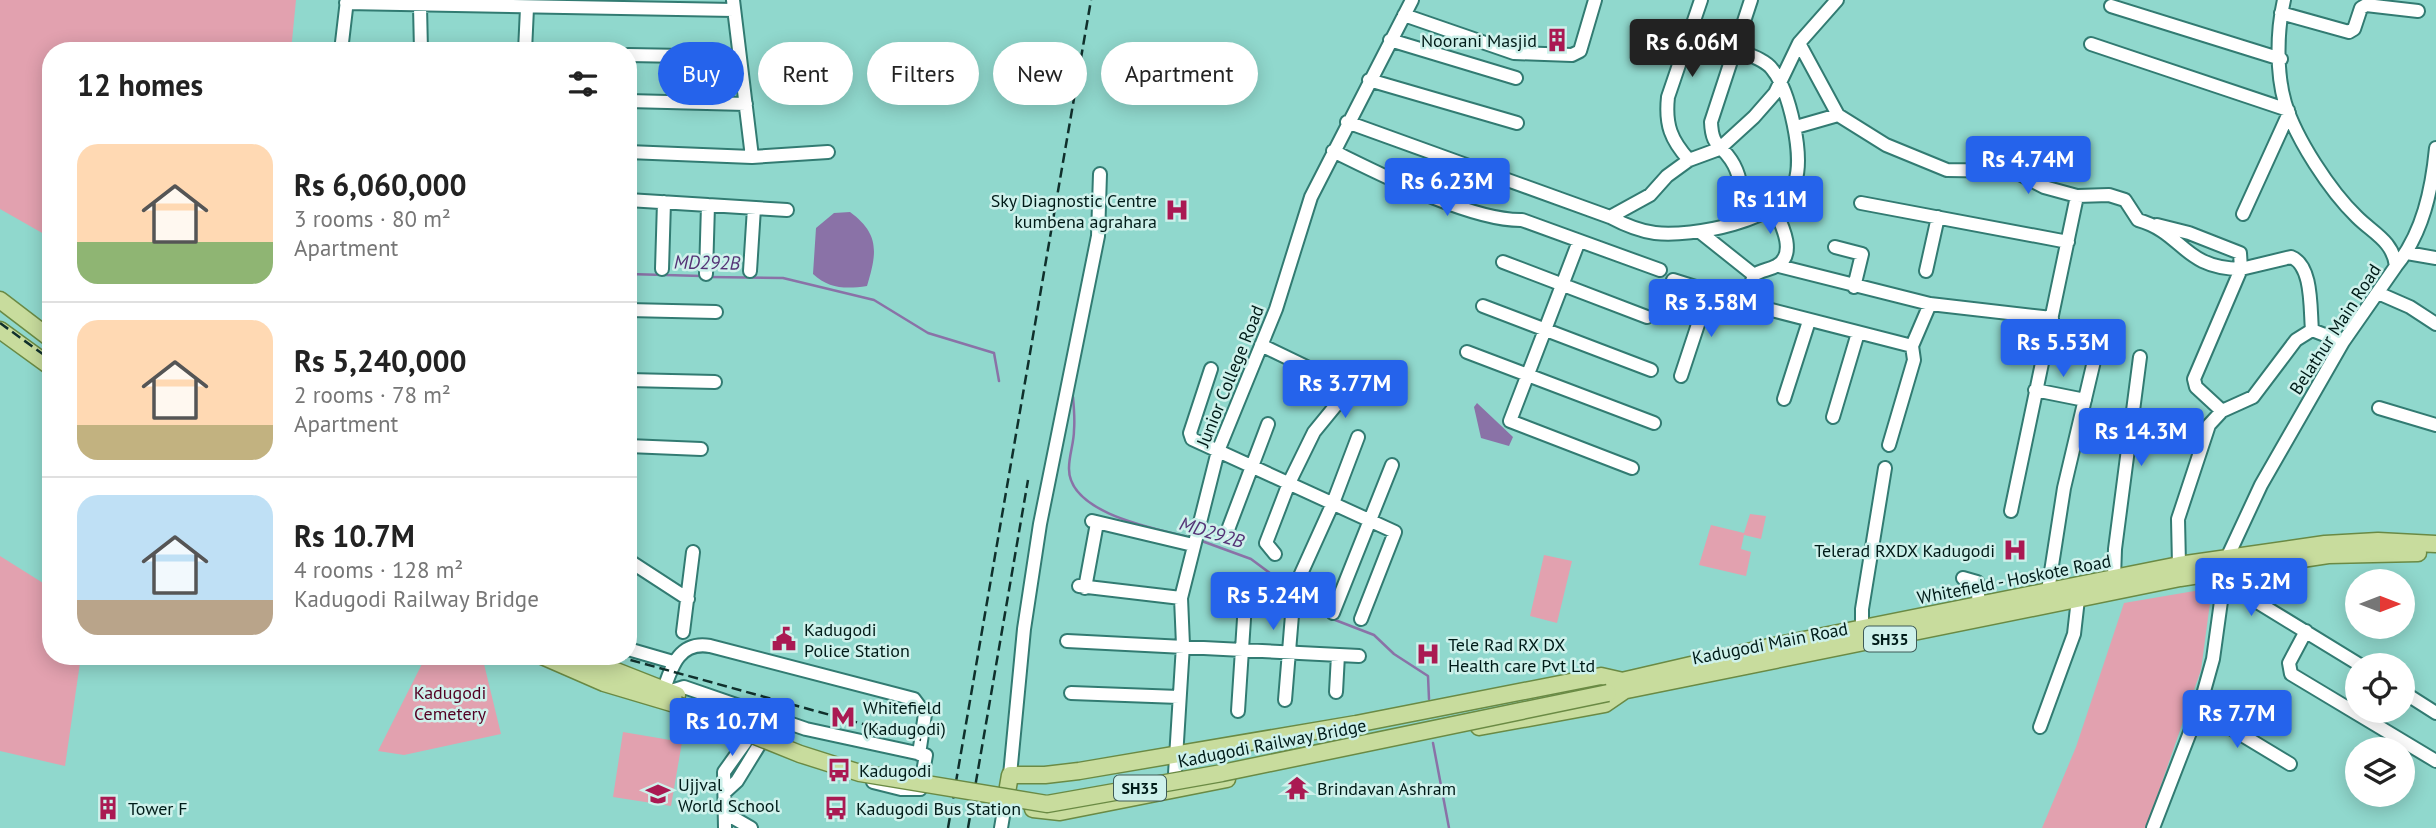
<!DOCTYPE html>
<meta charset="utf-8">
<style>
:root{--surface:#fff;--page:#f2f2f2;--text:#222;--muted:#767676;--line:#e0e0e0;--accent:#2563eb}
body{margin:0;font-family:"PT Sans",sans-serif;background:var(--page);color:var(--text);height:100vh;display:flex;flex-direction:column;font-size:26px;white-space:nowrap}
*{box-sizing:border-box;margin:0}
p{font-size:23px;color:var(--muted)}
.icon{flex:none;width:38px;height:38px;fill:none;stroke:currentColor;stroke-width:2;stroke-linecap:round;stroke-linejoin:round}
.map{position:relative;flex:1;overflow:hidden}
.side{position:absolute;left:42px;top:42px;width:595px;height:623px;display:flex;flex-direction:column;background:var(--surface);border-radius:28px;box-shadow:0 4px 18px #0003}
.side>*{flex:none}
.guide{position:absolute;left:658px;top:42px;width:665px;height:63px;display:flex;gap:14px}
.needle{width:46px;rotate:90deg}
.fabs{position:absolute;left:2345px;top:569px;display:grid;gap:14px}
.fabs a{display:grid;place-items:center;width:70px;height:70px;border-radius:50%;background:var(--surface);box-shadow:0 4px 18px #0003;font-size:35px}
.price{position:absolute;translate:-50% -60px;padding:0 16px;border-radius:7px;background:var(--accent);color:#fff;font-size:23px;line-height:46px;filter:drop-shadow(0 2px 4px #0008)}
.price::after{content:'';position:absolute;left:50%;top:42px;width:21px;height:16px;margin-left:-10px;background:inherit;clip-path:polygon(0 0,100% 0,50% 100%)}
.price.active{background:#222;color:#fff}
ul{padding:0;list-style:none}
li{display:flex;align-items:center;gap:21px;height:175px;padding:0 35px}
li+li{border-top:2px solid var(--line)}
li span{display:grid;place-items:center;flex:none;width:196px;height:140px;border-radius:21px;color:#555}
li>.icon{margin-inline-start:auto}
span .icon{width:84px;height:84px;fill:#fffc;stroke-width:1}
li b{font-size:30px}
h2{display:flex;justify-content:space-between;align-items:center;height:84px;padding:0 35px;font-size:30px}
.chip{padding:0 24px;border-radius:32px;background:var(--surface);box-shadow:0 4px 18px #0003;font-size:24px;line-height:63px}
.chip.active{background:var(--accent);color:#fff}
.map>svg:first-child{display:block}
.green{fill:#e2a1af}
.water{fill:#8a72a7}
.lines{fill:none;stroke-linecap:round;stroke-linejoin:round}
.stream{stroke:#8a72a7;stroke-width:2.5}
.minor-casing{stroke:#327b72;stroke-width:16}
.major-casing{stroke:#6a8a44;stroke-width:19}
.minor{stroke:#fff;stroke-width:12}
.major{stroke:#c8dc9d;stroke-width:16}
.rail{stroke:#10302c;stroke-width:2.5;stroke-dasharray:10 5;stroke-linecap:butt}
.major-bridge-casing{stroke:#6a8a44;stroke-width:19;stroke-linecap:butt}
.major-bridge{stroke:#c8dc9d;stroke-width:16}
.labels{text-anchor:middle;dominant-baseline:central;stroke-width:5;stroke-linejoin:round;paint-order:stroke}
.shield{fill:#cef1eb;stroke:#3e5b57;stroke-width:2}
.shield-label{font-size:16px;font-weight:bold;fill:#001b18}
.poi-label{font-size:18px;fill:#001b18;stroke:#cef1eb;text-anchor:start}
.street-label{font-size:18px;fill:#001b18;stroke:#cef1eb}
.park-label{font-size:18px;fill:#530123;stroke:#cef1eb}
.water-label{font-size:19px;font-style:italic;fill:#543376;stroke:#cef1eb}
</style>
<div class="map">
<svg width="2436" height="828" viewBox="0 0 2436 828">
<rect width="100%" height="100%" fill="#90d8cd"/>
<path class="green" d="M0,0H296L291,51H51V238L0,209Z
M1750,514L1766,516L1761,539L1744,535L1741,549L1751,552L1746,576L1699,565L1711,525L1744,533Z
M1544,555L1572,561L1557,623L1530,616Z
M0,556L51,588V656H81L65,766L0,751Z
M2212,588L2201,670L2146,828H2042L2076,747L2124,603Z
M426,656H445L484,664L501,734L404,755L378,751Z
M623,732L682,742L671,806L613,797Z"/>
<path class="water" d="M850,212C880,234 877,253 867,286C846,289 829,289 813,274L816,228L834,213Z
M1477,403L1513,437L1509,446L1481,438L1474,407Z"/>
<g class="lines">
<path class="stream" d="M628,274L702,276
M709,277L783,278L874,300L928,333L994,353L999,381
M1073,397C1074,408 1075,419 1074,430C1074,443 1069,455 1069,468C1068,514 1157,529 1193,538
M1199,540L1251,559L1330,618L1374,635L1394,654L1428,676L1429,699
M1433,743L1449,828"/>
<g class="minor-casing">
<path id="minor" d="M733,0L752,157
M1751,0L1711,122C1712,147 1720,143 1731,160C1747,184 1731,188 1762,212
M346,3L734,10
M420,6L421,51
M2111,6L2281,59
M2281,13L2349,32L2354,29L2361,8L2366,5L2418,11
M1404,15L1514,53L1572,55L1580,51L1595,0
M1390,40L1516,78
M1799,43L1838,115
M2091,44L2288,110
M341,50L371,51
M341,51L347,0
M525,51L527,8
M628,55L740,57
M1369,80L1517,123
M628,101L746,104
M1347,122L1610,217L1650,195L1667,176L1689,160L1719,149L1754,117L1775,93L1799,43L1837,0
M1796,127L1838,115L1886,145L1947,170L2014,171L2044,187L2077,196L2109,195L2125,200L2138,220C2184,233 2182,268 2241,269L2194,379L2196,387L2222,411
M1333,151C1380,174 1471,221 1522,220L1660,270
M628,152L752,157L828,152
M1689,160C1671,140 1665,125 1668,97L1701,0
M628,200L787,210
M1861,203L2068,242
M2243,214L2289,113
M1610,217C1625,225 1639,231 1655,233C1692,237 1781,222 1795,182C1804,156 1790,91 1772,69C1765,59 1746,54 1735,49
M2157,225L2189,233L2240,253L2241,269L2291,257C2313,265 2310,310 2312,330L2343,342
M1700,232L1754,275
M1579,241L1510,421L1632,468
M1835,247L1862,254L1854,287
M2407,253L2436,258
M1503,262L1647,317
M1779,266L1930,304L2052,318
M2396,266C2423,233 2432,189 2436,148
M662,269L664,202
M750,271L754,208
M1926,271L1938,217
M706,274L708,205
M1673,280L1756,306L1912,346L1930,304
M2378,293L2410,307L2436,324
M1745,303L1754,275C1761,270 1769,270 1776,266C1798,255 1781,223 1774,208
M1483,306L1651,370
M628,310L716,312
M1261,345L1350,388L1314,432L1289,483L1266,543L1275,554
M1467,352L1654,423
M1211,369L1190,433L1192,439L1395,532L1361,619
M1681,376L1709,291
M628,380L715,382
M2035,390L2085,400
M1784,399L1809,321
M2379,408L2436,425
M1833,417L1858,333
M1889,445L1914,360L1912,346
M628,446L701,449
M2011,511L2077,196
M1092,521L1193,545
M1226,535L1268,424
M628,560L688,599
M2179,565L2178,519L2209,425L2222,411L2253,397L2296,340L2312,330
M2238,569L2257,602L2360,665
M1300,576L1333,503L1358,437
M1963,578L1977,582L1979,605
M2114,578L2115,549L2140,357
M1079,586L1181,598
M1085,588L1097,523
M2048,591L2064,488L2094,361
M1333,613L1392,465
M2306,631L2289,663L2291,674L2436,761
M683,632L693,552
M1862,637V609L1885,468
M1067,641L1359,656
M628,649L673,662
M664,689C672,665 680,641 710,646L914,699L925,714L919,754
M668,692L684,687L806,729L926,755L920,789H901L873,782
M1336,692L1338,655
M2403,692L2436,713
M1071,693L1179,697
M1285,700L1292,615
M2199,709L2290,764
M1238,711L1246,588
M2040,727L2074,634L2078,599
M1010,775L1024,629L1040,524L1098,236L1100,174
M1174,790L1183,645L1181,598L1218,451L1276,309L1311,197L1412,0
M725,792L737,781L761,742
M725,813L751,828
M725,828L724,772L749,737
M1001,828L1005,804
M2153,828L2199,709L2213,659L2227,558L2261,485L2343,342L2396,266C2393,241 2373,233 2357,217C2330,191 2296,139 2285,103C2276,72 2277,30 2284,0"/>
</g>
<g class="major-casing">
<path id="major" d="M0,300L51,339
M0,330L51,367
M542,656L604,683L678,705
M578,656L677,695
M1613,683L1769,647L2179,565L2325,544L2378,541L2436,544
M1617,692L2180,578L2328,555L2418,553
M1479,727L1605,704L1624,691
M1011,805L1005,804L1010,775H1045L1079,771L1356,724L1601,676L1623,681
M1033,809L1060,812L1227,779"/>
</g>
<use href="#minor" class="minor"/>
<use href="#major" class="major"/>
<path class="rail" d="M0,323L51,360
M616,656L921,740
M948,828L1091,0
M968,828L1028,480"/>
<g class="major-bridge-casing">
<path id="major-bridge" d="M678,705L800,754L860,773L1047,804L1222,773L1608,693"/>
</g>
<use href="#major-bridge" class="major-bridge"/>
</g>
<defs>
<g id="building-bare" transform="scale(1.89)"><path d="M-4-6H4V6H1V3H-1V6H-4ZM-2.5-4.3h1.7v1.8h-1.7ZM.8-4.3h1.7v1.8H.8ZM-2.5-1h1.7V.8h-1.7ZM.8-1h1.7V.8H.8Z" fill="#aa1952" stroke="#cef1eb" stroke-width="2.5" paint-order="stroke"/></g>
<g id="hospital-bare" transform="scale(1.89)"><path d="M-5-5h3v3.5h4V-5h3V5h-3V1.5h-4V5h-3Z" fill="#aa1952" stroke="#cef1eb" stroke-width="2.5" paint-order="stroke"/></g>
<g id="civic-bare" transform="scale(1.89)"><path d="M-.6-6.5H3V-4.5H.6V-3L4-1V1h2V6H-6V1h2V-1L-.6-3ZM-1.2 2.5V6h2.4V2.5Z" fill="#aa1952" stroke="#cef1eb" stroke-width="2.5" paint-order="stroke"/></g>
<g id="metro-bare" transform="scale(1.89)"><path d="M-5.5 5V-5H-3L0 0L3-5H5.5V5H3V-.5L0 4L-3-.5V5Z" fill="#aa1952" stroke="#cef1eb" stroke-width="2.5" paint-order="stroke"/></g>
<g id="bus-bare" transform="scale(1.89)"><path d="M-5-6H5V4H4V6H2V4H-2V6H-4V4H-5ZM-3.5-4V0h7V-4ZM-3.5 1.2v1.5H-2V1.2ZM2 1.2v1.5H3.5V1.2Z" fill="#aa1952" stroke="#cef1eb" stroke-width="2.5" paint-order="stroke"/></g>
<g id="temple-bare" transform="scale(1.89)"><path d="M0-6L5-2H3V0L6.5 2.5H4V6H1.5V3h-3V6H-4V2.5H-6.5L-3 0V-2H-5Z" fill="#aa1952" stroke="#cef1eb" stroke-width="2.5" paint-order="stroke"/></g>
<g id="school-bare" transform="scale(1.89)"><path d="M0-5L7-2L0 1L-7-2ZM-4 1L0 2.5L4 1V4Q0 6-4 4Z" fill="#aa1952" stroke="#cef1eb" stroke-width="2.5" paint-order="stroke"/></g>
</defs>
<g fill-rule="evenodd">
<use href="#building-bare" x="1557" y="40"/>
<use href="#hospital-bare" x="1177" y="210"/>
<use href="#hospital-bare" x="2015" y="550"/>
<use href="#civic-bare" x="784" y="639"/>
<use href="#hospital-bare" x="1428" y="654"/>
<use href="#metro-bare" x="843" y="717"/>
<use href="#bus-bare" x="839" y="770"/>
<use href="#temple-bare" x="1297" y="788"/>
<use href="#school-bare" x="658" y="794"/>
<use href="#building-bare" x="108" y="808"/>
<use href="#bus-bare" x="836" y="808"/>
</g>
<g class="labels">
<g class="shield">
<rect x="1864" y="626.5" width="52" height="25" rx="5"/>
<rect x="1114" y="775.5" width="52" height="25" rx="5"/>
</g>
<g class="shield-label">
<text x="1890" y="639">SH35</text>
<text x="1140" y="788">SH35</text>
</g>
<g class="poi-label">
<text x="1537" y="40" text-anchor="end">Noorani Masjid</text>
<text x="1157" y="200" text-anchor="end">Sky Diagnostic Centre<tspan x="1157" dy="21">kumbena agrahara</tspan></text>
<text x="1995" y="550" text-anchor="end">Telerad RXDX Kadugodi</text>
<text x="804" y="629">Kadugodi<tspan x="804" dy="21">Police Station</tspan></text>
<text x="1448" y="644">Tele Rad RX DX<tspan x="1448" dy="21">Health care Pvt Ltd</tspan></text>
<text x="863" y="707">Whitefield<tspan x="863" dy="21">(Kadugodi)</tspan></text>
<text x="859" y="770">Kadugodi</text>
<text x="678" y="784">Ujjval<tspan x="678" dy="21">World School</tspan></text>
<text x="1317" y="788">Brindavan Ashram</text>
<text x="128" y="808">Tower F</text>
<text x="856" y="808">Kadugodi Bus Station</text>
</g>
<g class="street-label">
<text transform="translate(2335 329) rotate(-57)">Belathur Main Road</text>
<text transform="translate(1230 376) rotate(-68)">Junior College Road</text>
<text transform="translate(2014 579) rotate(-11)">Whitefield - Hoskote Road</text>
<text transform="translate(1770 643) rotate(-11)">Kadugodi Main Road</text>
<text transform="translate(1272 743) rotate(-11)">Kadugodi Railway Bridge</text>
</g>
<g class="park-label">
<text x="450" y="692">Kadugodi<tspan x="450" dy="21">Cemetery</tspan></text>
</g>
<g class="water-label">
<text transform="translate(707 262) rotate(1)">MD292B</text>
<text transform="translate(1212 532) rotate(17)">MD292B</text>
</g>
</g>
</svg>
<div class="fabs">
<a><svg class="needle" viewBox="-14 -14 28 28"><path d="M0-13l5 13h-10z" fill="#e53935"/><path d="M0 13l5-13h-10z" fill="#767676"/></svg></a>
<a><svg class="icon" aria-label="locate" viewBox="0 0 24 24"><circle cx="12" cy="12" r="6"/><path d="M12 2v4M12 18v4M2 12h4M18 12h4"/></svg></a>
<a><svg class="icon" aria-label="layers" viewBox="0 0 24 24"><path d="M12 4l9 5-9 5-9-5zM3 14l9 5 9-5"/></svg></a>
</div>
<b class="price active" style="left:1692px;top:79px">Rs 6.06M</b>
<b class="price" style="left:2028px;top:196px">Rs 4.74M</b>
<b class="price" style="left:1447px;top:218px">Rs 6.23M</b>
<b class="price" style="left:1770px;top:236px">Rs 11M</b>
<b class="price" style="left:1711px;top:339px">Rs 3.58M</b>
<b class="price" style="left:2063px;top:379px">Rs 5.53M</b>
<b class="price" style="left:1345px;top:420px">Rs 3.77M</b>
<b class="price" style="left:2141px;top:468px">Rs 14.3M</b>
<b class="price" style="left:2251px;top:618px">Rs 5.2M</b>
<b class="price" style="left:1273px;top:632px">Rs 5.24M</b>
<b class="price" style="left:2237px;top:750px">Rs 7.7M</b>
<b class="price" style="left:732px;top:758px">Rs 10.7M</b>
<div class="guide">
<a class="chip active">Buy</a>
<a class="chip">Rent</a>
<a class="chip">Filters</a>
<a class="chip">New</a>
<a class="chip">Apartment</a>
</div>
<section class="side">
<h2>12 homes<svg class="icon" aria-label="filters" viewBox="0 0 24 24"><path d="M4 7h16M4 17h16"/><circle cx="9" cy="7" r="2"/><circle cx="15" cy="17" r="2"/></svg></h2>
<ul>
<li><span style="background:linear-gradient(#ffd9b3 70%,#8fb573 0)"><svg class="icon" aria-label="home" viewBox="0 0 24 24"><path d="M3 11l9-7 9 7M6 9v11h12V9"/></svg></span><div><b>Rs 6,060,000</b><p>3 rooms · 80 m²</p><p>Apartment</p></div></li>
<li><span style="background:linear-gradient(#ffd9b3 75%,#c2b280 0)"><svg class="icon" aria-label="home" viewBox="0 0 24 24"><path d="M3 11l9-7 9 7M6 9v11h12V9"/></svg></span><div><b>Rs 5,240,000</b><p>2 rooms · 78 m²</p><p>Apartment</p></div></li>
<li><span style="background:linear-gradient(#bfe0f5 75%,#b9a48a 0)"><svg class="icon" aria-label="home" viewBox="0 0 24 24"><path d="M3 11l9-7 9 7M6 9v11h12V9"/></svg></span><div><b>Rs 10.7M</b><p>4 rooms · 128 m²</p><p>Kadugodi Railway Bridge</p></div></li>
</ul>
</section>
</div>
